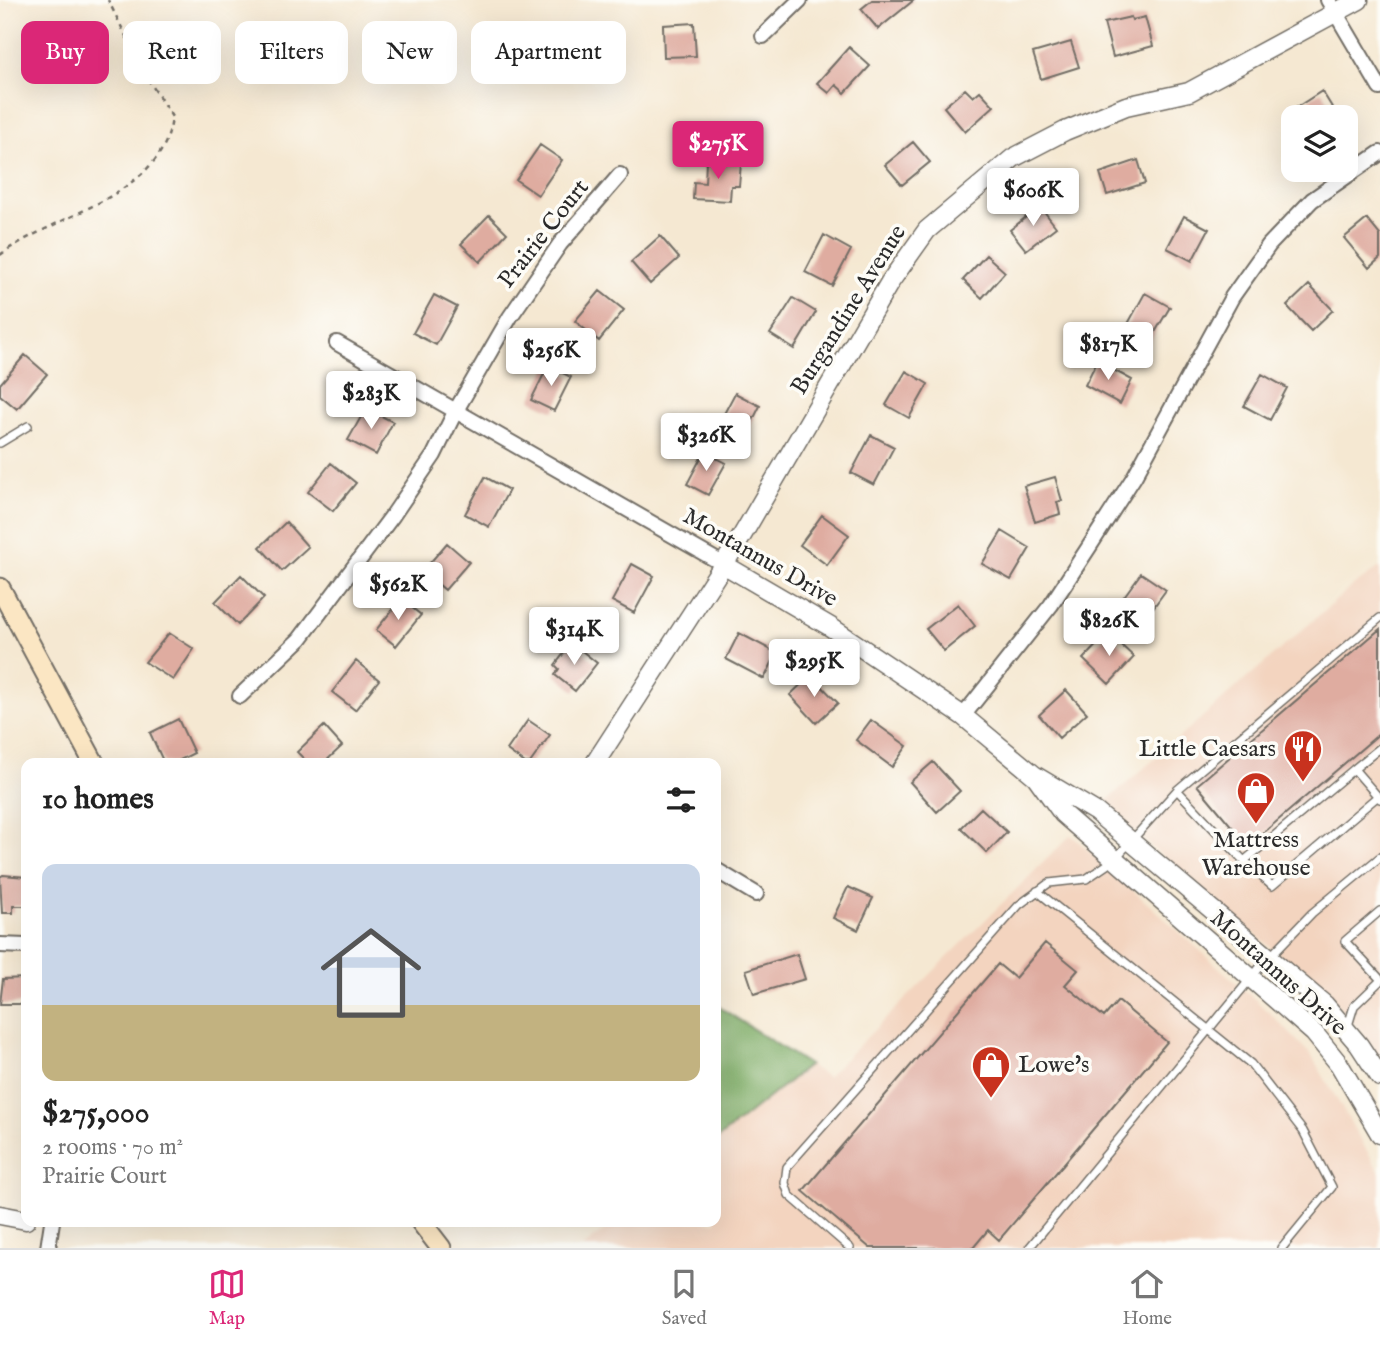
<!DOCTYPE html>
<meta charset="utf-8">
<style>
:root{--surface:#fff;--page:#f2f2f2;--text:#222;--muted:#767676;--line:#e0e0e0;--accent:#db2777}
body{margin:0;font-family:"IM FELL English",serif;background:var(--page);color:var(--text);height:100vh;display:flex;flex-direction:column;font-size:26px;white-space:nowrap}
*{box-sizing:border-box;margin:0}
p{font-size:23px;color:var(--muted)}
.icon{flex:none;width:38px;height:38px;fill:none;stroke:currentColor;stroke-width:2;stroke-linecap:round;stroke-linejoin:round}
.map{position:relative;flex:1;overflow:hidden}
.panel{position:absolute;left:21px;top:758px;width:700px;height:469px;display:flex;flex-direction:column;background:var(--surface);border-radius:14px;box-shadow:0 7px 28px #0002}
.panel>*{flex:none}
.banner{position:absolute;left:21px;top:21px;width:700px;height:63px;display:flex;gap:14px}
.fabs{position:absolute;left:1281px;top:105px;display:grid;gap:14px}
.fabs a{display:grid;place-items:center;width:77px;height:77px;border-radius:14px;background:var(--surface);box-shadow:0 7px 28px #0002;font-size:35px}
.price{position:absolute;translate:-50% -60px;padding:0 16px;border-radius:7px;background:#fff;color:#222;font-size:23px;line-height:46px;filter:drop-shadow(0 2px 4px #0008)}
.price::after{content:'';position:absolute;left:50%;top:42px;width:21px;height:16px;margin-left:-10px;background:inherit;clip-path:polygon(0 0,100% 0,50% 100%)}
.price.current{background:var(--accent);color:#fff}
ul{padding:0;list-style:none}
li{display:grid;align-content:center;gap:14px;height:371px;padding:0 21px}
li+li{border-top:2px solid var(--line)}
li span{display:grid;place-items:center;height:217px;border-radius:14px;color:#555}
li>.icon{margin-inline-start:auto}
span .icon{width:126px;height:126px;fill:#fffc;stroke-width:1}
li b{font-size:30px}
h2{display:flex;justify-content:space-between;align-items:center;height:84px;padding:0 21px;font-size:30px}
.pill{padding:0 24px;border-radius:14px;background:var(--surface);box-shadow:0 7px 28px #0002;font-size:24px;line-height:63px}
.pill.current{background:var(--accent);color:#fff}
.tabs{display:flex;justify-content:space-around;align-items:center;height:98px;border-top:2px solid var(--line);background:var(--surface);font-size:19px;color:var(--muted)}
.tabs a{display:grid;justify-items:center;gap:4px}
.tabs .current{color:var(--accent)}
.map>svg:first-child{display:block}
.built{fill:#f3d4bf}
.forest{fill:#7eac66;stroke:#546c48;stroke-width:2}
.building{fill:#dfaca0}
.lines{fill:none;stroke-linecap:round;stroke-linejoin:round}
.service-casing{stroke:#726d65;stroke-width:10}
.minor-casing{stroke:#726d65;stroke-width:18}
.tertiary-casing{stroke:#726d65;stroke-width:21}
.secondary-casing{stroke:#726d65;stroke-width:23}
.path{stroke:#726d65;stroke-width:2.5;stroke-dasharray:5 5;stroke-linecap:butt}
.service{stroke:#fff;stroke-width:7}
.minor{stroke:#fff;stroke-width:14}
.tertiary{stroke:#fff;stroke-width:18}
.secondary{stroke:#fbe6c3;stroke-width:19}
.labels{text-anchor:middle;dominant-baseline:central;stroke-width:7;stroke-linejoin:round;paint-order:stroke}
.street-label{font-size:24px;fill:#2b2b2b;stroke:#fdfcf7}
.poi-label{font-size:24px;fill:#2b2b2b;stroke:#fdfcf7;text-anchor:end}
</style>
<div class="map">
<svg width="1380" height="1248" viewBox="0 0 1380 1248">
<rect width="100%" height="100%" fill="#fdfcf7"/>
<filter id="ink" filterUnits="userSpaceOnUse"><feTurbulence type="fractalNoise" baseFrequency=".0143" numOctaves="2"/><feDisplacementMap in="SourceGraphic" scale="14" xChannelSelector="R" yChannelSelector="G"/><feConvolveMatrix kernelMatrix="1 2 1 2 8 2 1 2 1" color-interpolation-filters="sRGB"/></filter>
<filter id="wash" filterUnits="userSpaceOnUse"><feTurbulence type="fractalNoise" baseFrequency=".00686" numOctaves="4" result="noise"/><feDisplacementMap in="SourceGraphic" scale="28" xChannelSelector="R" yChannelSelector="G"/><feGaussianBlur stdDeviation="1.57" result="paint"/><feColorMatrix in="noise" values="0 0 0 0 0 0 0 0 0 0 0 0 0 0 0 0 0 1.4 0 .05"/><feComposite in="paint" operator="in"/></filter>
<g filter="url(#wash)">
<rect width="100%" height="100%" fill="#f5e8d2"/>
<path class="built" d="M1380,567V1059L1362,1032L1334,1001L1102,805L1349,589Z
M1071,835L1271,1014L1311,1055L1380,1173V1248H582L615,1222H716V1140L809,1065L827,1077Z"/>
<path class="forest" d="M716,1005L809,1065L716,1140Z"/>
<g id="blocks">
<path class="building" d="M872,0H914L878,29L861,9Z
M1131,17L1132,20L1145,17L1153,46L1113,57L1104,23Z
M694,23L696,56L664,57L663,25Z
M1071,42L1079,67L1041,79L1033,53Z
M849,47L870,66L845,93L836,85L829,93L817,83Z
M965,89L973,97L980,91L994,106L965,132L944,107Z
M1322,91L1338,117H1303L1297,107Z
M913,142L930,162L902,185L885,165Z
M540,145L562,160L538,195L516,180Z
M1138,160L1145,183L1107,195L1100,173Z
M706,161L741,163L739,186H731L730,201L693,199L694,182L705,183Z
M1040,206L1056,227L1026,250L1010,230Z
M489,215L507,233L480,262L461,244Z
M1184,216L1209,229L1192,261L1167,248Z
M1367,219L1380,235V258L1369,268L1344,238Z
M824,235L851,250L832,286L805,272Z
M660,236L679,258L650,284L631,262Z
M986,255L1005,272L982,298L963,280Z
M1309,285L1333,310L1311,331L1287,306Z
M600,291L624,310L599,341L575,321Z
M1145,293L1170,307L1148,344L1124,331Z
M434,295L457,307L436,345L413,333Z
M793,298L816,312L794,349L770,334Z
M25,355L47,374L17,409L0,395V384Z
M1097,361L1132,380L1120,404L1085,385Z
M548,366L571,377L554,411L531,400Z
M906,371L928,384L909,418L886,405Z
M1262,374L1287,388L1270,420L1244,406Z
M735,393L760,406L743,440L717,427Z
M366,408L393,422L376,455L348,440Z
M871,435L894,447L874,485L851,473Z
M704,452L726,463L708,495L687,484Z
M331,463L356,483L333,511L308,492Z
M485,477L509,490L489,527L465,514Z
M1055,477L1062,501L1057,502L1060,514L1035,522L1024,486Z
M822,515L849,535L827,565L800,545Z
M286,522L308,547L282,571L260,547Z
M1002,531L1030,548L1011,580L982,564Z
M447,543L469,562L445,590L423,571Z
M632,564L654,576L634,613L612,601Z
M1141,573L1166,590L1145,619L1120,602Z
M241,575L264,598L238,625L215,602Z
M401,599L421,615L396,646L376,630Z
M958,604L975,626L944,651L926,629Z
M1380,629V733L1248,846L1197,785Z
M169,633L194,649L173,680L145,662Z
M739,633L777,653L764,679L726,659Z
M1108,633L1134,657L1109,684L1083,659Z
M572,643L597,663L575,691L555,675L559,669L555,665Z
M356,661L379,680L355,710L332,692Z
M811,675L838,703L816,723L790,695Z
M1066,690L1087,713L1059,738L1039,715Z
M178,719L194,753L174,763H164L150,733Z
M528,720L550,735L530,763H525L507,750Z
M871,720L907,746L892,767L856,740Z
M324,726L342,746L324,763H308L297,752Z
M933,762L960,791L937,812L910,782Z
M981,808L1007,832L987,853L961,828Z
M3,875L26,877V906H13V913H2L0,877Z
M848,887L873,898L858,930L833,918Z
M1045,943L1078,970L1065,985L1104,1017L1118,1001L1167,1042L999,1240L988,1230L973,1248H870L803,1191L998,964L1015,978Z
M797,954L805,979L754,994L746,970Z
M26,978V1004H0L3,979Z"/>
</g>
</g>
<g filter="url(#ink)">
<use href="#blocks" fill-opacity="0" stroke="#726d65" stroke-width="2"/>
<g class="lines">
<g class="service-casing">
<path id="service" d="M0,443L28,426
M1354,769L1380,748
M1177,790L1380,618
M1244,861L1272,886L1378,796
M1037,891L1251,1064L1303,1131L1332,1187L1282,1248
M1380,911L1345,941L1380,979
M1347,1029L1354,1006L1380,981
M850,1248L789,1195L785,1183L787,1167L1019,905L1049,883L1086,879L1114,860L1177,790L1244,861L1354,769L1380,799
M1029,1248L1261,966L1312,913L1380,857"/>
</g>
<g class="minor-casing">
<path id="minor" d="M1328,0L1380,88
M763,36L800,0
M337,343L723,564
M240,696L300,639L393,515L434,455L455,412L510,317L560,244L620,175
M963,716L1051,605L1089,547L1134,477L1232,297L1269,245L1312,200L1380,153
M716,870L756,894
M0,945L26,946
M48,1248L52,1222"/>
</g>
<g class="tertiary-casing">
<path id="tertiary" d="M723,564L829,626L963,716L1034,775L1096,812L1325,1005L1359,1045L1380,1077
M595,763L740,539L890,282L927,230L1013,158L1065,131L1126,106L1189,92L1359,0
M1037,778L1063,814L1314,1033L1339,1064L1380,1134
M0,1215L26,1220"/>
</g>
<g class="secondary-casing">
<path id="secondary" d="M0,588L94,763
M421,1222L441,1248"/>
</g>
<path class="path" d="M0,255C55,214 165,195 172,117L146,76L108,0"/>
<use href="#service" class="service"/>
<use href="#minor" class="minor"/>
<use href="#tertiary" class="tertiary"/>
<use href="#secondary" class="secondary"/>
</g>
</g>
<defs>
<g id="restaurant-pin" transform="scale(2.0125)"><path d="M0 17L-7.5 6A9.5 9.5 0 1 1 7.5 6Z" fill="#c8321e" stroke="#fdfcf7"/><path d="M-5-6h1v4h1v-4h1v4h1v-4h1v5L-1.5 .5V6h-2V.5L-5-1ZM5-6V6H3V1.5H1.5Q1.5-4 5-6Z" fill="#fff"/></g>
<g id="shop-pin" transform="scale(2.0125)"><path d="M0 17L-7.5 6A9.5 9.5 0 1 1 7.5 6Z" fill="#c8321e" stroke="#fdfcf7"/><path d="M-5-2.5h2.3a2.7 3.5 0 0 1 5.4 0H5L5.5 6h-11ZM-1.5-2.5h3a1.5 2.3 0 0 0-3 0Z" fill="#fff"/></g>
</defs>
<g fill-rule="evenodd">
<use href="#restaurant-pin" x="1303" y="749"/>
<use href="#shop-pin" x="1256" y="791"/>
<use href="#shop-pin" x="991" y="1065"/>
</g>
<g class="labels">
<g class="street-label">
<text transform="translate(544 234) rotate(-52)">Prairie Court</text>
<text transform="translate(849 310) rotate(-58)">Burgandine Avenue</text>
<text transform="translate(760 558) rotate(30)">Montannus Drive</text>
<text transform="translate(1278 973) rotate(42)">Montannus Drive</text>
</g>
<g class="poi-label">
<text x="1276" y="749">Little Caesars</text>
<text x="1256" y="840" text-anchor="middle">Mattress<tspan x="1256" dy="28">Warehouse</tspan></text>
<text x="1018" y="1065" text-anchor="start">Lowe's</text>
</g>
</g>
</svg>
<div class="fabs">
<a><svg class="icon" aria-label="layers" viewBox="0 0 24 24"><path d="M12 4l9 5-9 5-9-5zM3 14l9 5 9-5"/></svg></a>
</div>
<b class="price current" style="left:718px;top:181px">$275K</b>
<b class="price" style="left:1033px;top:228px">$606K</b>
<b class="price" style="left:1108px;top:382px">$817K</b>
<b class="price" style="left:551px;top:388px">$256K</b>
<b class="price" style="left:371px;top:431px">$283K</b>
<b class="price" style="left:706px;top:473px">$326K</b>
<b class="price" style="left:398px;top:622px">$562K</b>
<b class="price" style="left:1109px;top:658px">$826K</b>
<b class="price" style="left:574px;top:667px">$314K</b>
<b class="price" style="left:814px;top:699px">$295K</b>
<div class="banner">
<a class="pill current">Buy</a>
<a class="pill">Rent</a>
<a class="pill">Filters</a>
<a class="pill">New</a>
<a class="pill">Apartment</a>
</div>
<section class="panel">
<h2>10 homes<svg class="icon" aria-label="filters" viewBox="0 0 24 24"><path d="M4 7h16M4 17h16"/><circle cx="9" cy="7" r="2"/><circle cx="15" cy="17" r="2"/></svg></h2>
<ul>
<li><span style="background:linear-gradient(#c9d6e8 65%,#c2b280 0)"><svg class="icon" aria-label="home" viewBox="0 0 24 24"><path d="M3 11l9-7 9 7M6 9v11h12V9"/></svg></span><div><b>$275,000</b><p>2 rooms · 70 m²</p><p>Prairie Court</p></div></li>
</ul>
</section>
</div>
<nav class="tabs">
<a class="current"><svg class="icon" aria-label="map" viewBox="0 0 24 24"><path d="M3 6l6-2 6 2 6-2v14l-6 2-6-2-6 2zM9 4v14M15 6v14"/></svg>Map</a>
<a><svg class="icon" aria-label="saved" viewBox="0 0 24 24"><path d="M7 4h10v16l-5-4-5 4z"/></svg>Saved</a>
<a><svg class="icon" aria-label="home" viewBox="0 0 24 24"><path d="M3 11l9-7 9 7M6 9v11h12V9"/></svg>Home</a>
</nav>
